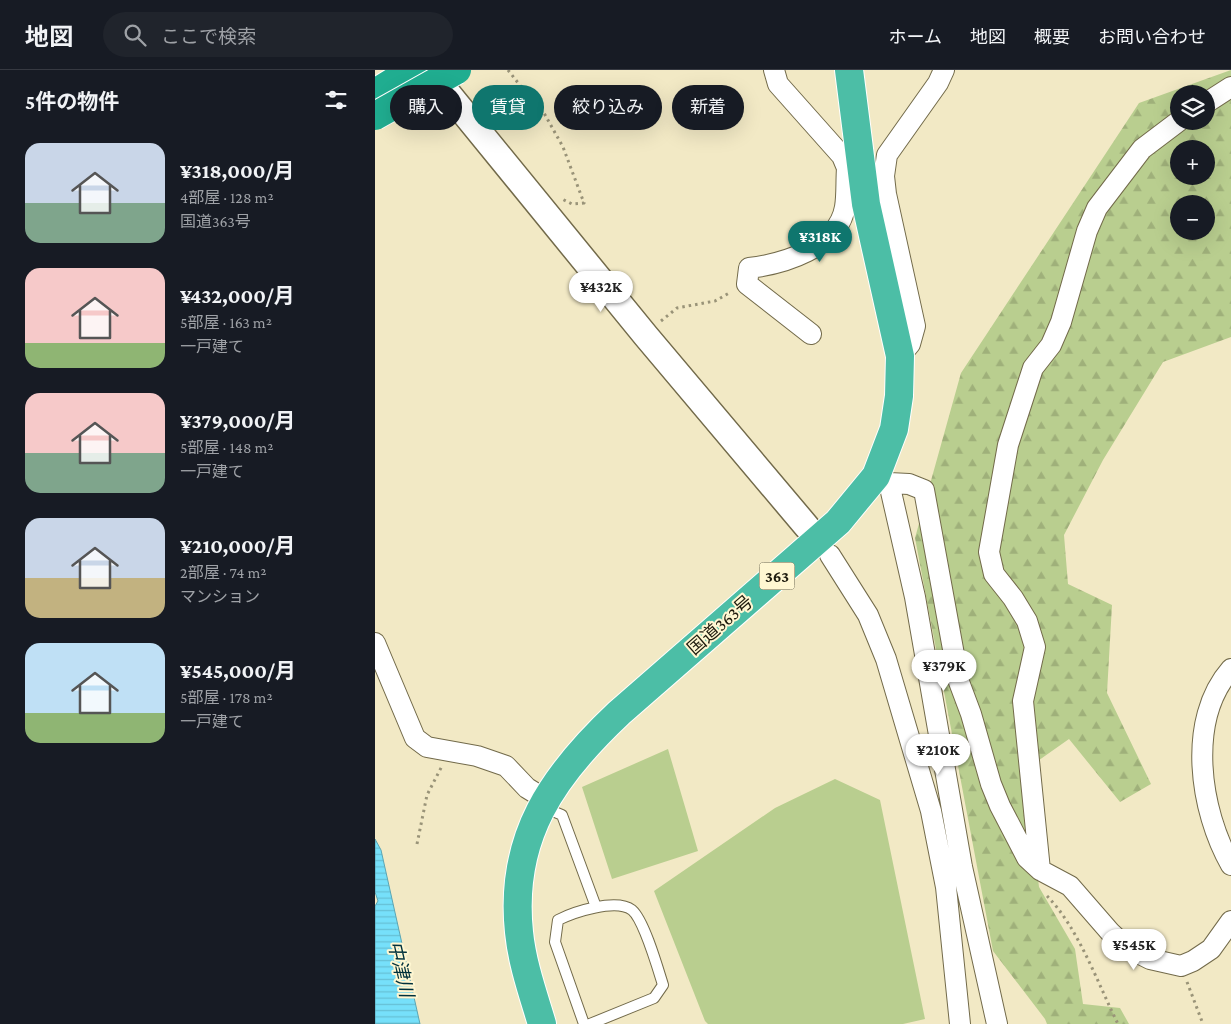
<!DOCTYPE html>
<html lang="ja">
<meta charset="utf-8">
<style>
:root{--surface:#171b24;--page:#20242c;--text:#f1f3f6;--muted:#9ea1a6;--line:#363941;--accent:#0f766e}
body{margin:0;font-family:"Crimson Pro","Noto Sans JP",serif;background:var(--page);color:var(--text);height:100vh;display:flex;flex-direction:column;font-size:19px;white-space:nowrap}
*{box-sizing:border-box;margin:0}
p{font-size:16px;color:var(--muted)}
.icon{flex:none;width:28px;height:28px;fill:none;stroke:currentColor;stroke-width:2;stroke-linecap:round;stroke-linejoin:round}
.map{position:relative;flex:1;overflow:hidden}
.sheet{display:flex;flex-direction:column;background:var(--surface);width:375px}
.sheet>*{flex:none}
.hud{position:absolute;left:15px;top:15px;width:475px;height:45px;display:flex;gap:10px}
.buttons{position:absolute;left:795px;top:15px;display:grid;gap:10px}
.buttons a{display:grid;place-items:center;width:45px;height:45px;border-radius:50%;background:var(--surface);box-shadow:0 5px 20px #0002;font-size:25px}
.price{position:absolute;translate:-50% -42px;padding:0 11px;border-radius:18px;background:#fff;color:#222;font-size:16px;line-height:32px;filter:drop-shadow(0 1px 2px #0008)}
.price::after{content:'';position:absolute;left:50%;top:30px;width:15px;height:11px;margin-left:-8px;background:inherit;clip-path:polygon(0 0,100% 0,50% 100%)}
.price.selected{background:var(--accent);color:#fff}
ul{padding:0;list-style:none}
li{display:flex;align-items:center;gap:15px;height:125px;padding:0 25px}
li span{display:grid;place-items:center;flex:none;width:140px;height:100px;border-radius:15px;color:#555}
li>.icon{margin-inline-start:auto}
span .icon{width:60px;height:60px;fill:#fffc;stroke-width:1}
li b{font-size:21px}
h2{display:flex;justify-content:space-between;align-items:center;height:60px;padding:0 25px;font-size:21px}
.chip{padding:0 18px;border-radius:22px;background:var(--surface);box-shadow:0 5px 20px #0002;font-size:18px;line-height:45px}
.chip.selected{background:var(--accent);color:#fff}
header{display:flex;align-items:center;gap:30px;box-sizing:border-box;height:70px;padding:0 25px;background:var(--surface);border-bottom:1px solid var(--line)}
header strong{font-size:24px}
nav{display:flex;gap:28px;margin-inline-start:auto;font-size:18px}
.search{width:350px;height:45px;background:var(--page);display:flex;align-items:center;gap:12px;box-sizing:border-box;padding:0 18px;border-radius:28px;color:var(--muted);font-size:19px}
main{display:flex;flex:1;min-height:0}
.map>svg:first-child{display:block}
.grass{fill:#b9ce8f}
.forest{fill:url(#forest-firs);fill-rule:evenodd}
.water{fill:url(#water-rules);stroke:#5ba5b3}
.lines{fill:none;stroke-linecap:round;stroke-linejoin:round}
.service-casing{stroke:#726a4a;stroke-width:12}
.minor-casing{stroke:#726a4a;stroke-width:22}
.tertiary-casing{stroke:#726a4a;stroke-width:28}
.trunk-casing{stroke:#fff;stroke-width:30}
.motorway-casing{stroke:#fff;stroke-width:30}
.path{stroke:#999378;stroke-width:3;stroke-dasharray:2.5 4;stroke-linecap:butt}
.service{stroke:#fff;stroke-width:10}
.minor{stroke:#fff;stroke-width:20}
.tertiary{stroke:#fff;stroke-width:25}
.trunk{stroke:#4cbea6;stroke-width:28}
.motorway{stroke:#20ad90;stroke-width:28}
.motorway-bridge-casing{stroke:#fff;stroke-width:30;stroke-linecap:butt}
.motorway-bridge{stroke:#20ad90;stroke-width:28}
.labels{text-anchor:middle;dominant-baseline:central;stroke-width:4;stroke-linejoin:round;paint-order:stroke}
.shield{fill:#fff7d2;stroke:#615c48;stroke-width:1}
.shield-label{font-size:16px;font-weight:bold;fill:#1d1a0d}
.street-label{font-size:18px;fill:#1d1a0d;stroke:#fff7d2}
.water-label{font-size:19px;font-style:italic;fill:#00313c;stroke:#fff7d2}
</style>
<header>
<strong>地図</strong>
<div class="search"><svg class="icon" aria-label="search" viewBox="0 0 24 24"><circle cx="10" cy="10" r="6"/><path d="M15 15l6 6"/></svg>ここで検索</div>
<nav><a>ホーム</a><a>地図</a><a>概要</a><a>お問い合わせ</a></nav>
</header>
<main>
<section class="sheet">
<h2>5件の物件<svg class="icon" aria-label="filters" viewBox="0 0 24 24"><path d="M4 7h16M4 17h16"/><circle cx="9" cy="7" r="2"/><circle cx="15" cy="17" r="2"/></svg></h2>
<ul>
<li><span style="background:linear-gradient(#c9d6e8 60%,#7fa58c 0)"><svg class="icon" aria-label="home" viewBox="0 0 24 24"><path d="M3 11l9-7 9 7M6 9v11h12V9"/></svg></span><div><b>¥318,000/月</b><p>4部屋 · 128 m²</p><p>国道363号</p></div></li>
<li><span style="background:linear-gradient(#f6c9c9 75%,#8fb573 0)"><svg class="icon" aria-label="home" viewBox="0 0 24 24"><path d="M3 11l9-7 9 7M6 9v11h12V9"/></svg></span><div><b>¥432,000/月</b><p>5部屋 · 163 m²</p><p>一戸建て</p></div></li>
<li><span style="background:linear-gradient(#f6c9c9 60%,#7fa58c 0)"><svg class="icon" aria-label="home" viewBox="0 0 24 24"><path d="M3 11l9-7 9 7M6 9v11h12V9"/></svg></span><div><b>¥379,000/月</b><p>5部屋 · 148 m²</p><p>一戸建て</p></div></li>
<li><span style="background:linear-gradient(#c9d6e8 60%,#c2b280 0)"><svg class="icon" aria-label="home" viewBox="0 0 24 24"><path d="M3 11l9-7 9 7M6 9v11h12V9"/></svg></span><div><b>¥210,000/月</b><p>2部屋 · 74 m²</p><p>マンション</p></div></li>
<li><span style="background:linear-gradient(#bfe0f5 70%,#8fb573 0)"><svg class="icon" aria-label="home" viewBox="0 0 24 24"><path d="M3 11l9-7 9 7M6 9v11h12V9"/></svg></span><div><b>¥545,000/月</b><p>5部屋 · 178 m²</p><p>一戸建て</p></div></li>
</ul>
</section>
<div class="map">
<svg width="856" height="954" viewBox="0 0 856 954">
<defs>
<pattern id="forest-firs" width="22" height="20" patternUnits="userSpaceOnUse" patternTransform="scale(1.25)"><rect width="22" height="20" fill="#b9ce8f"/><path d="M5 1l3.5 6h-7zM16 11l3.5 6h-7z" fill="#9fb07a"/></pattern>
<pattern id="water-rules" width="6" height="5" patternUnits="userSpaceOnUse" patternTransform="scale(1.25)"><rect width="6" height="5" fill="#76e0fa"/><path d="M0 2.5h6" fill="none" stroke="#66c0d5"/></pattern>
</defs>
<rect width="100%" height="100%" fill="#f2e9c5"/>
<path class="grass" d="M293,679L323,781L237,809L207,717Z
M460,709L505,730L550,949L528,954H333L330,951L279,821L400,738Z"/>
<path class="forest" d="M856,0V267L788,292L728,390L689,465L693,514L737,535L732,623L776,714L745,732L694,669L650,700L664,817L700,879L708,934L745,938L754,954H672L670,949L618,881L540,468L586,303L764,33ZM804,24H831V51H804ZM804,79H831V106H804ZM804,134H831V161H804Z"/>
<path class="water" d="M0,769L6,780L45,954H0V836L3,831L0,822Z"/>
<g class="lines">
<g class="service-casing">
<path id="service" d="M168,737L187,745L221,837
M209,954L180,872L183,850C199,842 241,828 257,840C269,850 283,899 288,915L279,928L215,954"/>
</g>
<g class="minor-casing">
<path id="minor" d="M399,0L403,14L467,86L472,98H484
M831,33L856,17
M436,264L372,214L374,198C408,194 463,178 470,137C472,125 471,111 472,98
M525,286L535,274L540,256L511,124L509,106L512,85L563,13L569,0
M504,408L514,413L540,527L587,797L622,954
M514,413L534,414L549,420L584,612L596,644L616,714L625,736L652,788L665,800L695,816L735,862L751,877L775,889L806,896L818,891L836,879L856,851
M455,485L493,545L511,589L556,741L571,817L585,954
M0,573L40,668L52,677L102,686L131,696L152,718L170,729
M856,599C811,650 825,741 856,795
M665,800L648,631L660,577L652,551L638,528L619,504L614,482L633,375L658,298L676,275L686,252L712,161L722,138L767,79L804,51"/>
</g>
<g class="tertiary-casing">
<path id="tertiary" d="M54,0L271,266L432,457"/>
</g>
<g class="trunk-casing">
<path id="trunk" d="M167,954C158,924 147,893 144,862C134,767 178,705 244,643L463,452L501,406L519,359L524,326L525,286L491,134L474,0"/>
</g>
<g class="motorway-casing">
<path id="motorway" d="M0,23L37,0"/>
</g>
<path class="path" d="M133,0L151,23L154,33L169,43L188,77L209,133L197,134L187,129
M286,251L302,238L340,231L356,222
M42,774L52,725L67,696
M672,826C703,857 723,914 743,954
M812,912L828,954"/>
<use href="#service" class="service"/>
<use href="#minor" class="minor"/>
<use href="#tertiary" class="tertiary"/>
<use href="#trunk" class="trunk"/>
<use href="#motorway" class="motorway"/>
<g class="motorway-bridge-casing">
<path id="motorway-bridge" d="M0,46L82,0"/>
</g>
<use href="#motorway-bridge" class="motorway-bridge"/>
</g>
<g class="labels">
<rect class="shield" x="384.5" y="492.5" width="35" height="27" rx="4"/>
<g class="shield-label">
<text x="402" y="506">363</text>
</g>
<g class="street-label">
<text transform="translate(345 555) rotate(-41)">国道363号</text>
</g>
<g class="water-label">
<text transform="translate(26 899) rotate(77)">中津川</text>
</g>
</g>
</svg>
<div class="buttons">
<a><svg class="icon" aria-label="layers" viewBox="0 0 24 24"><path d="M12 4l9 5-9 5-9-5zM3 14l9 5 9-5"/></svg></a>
<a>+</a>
<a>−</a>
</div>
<b class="price selected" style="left:445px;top:193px">¥318K</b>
<b class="price" style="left:226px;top:243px">¥432K</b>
<b class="price" style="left:569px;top:622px">¥379K</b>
<b class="price" style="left:563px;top:706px">¥210K</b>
<b class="price" style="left:759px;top:901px">¥545K</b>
<div class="hud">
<a class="chip">購入</a>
<a class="chip selected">賃貸</a>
<a class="chip">絞り込み</a>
<a class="chip">新着</a>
</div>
</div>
</main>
